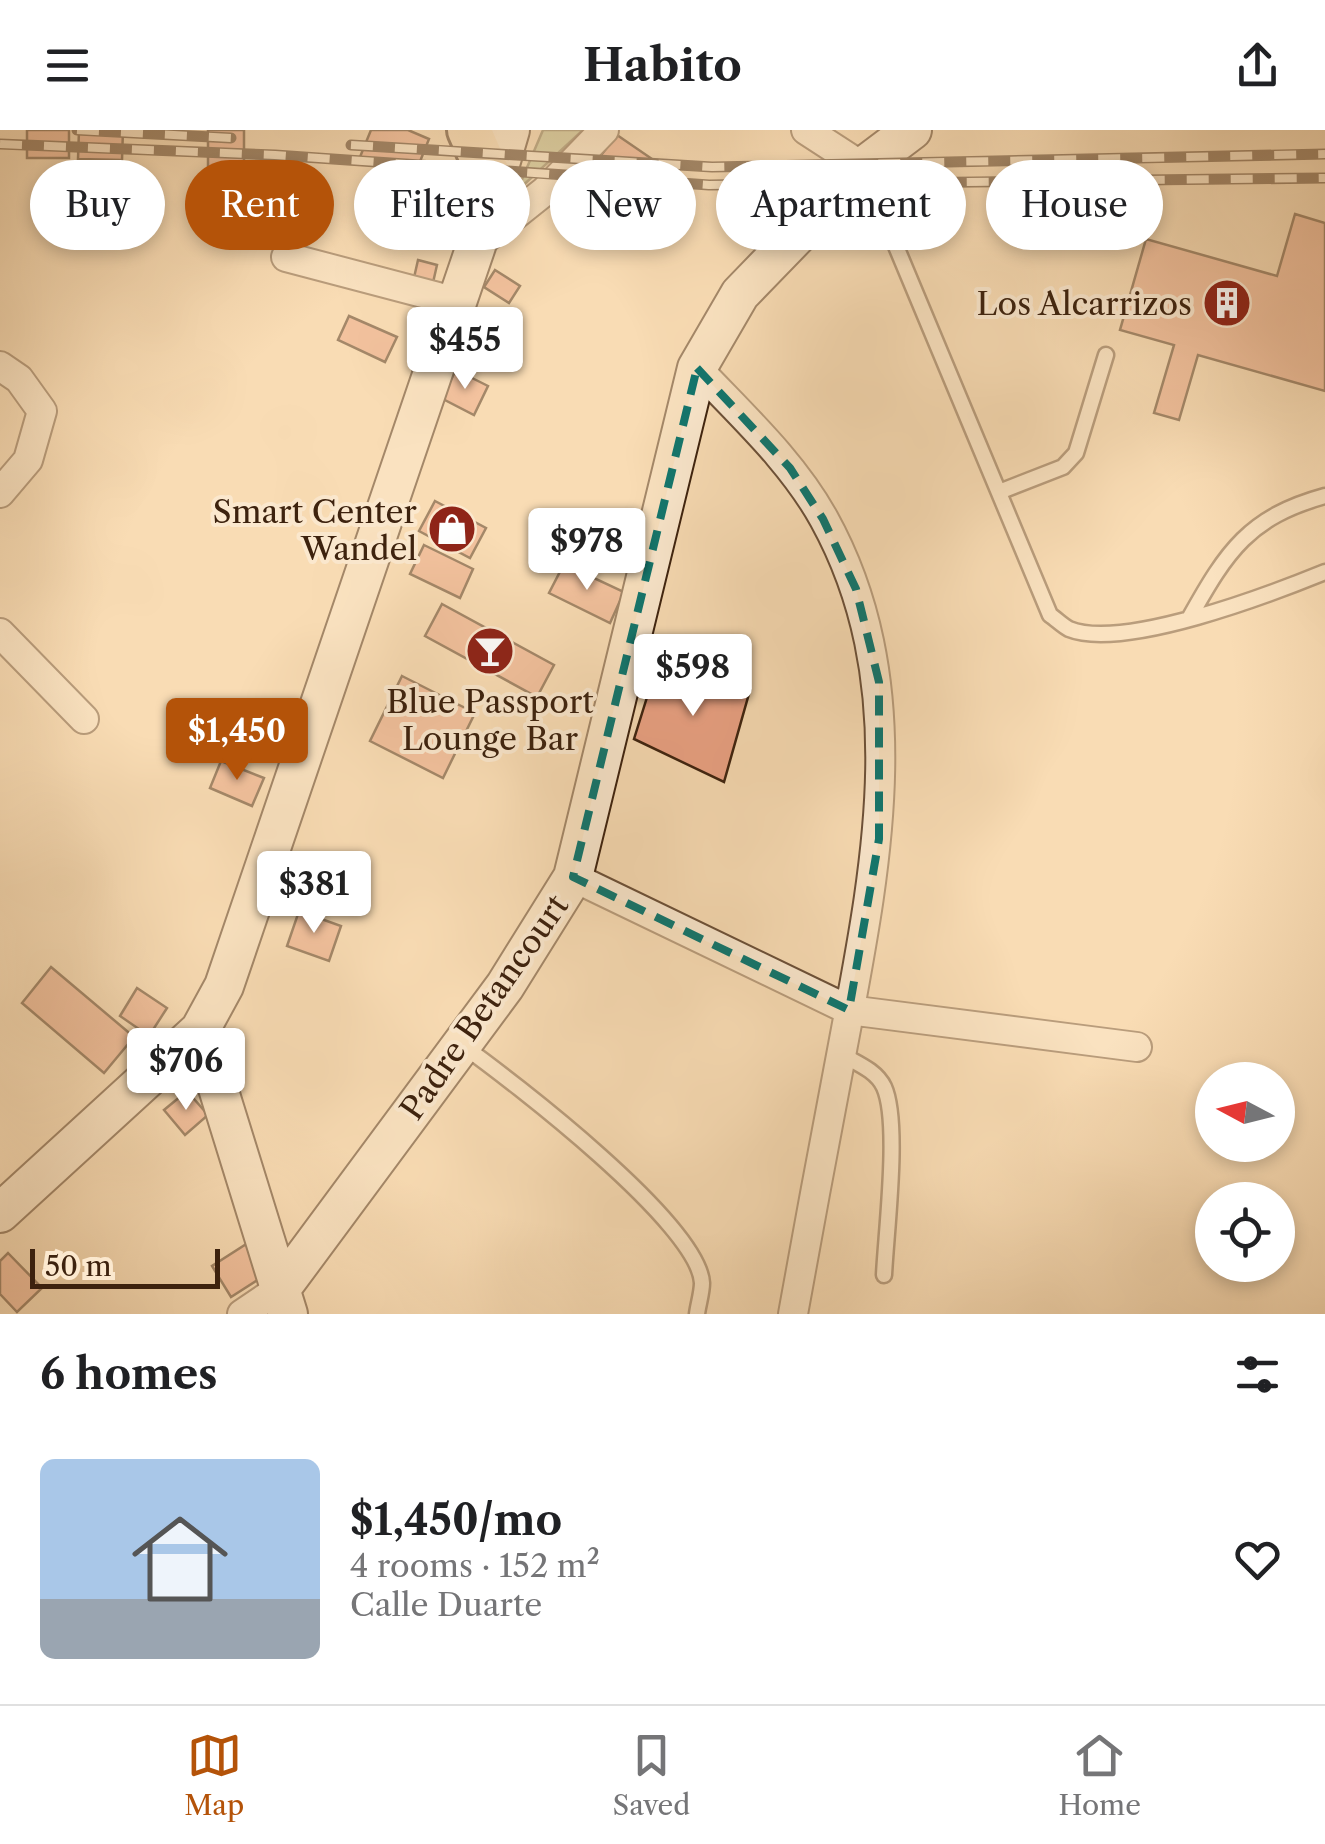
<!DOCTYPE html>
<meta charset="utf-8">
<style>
:root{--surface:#fff;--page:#f6f6f6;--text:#202124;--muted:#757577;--line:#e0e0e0;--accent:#b45309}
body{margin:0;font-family:"Libre Caslon Text",serif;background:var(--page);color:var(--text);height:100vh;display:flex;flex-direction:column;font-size:38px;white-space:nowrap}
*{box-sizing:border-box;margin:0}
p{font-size:32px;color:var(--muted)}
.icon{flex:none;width:55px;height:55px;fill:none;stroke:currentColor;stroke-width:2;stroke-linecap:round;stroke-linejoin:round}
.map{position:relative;height:1184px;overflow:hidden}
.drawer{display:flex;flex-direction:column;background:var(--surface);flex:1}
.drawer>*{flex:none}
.guide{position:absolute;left:30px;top:30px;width:1265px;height:90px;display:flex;gap:20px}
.needle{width:65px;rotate:277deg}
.tools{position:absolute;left:1195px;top:932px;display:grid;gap:20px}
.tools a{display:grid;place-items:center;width:100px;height:100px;border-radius:50%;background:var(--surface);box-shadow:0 5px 15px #0003;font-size:50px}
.scale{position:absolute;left:30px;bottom:25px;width:190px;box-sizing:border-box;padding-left:10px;border:5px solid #3d220e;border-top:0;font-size:28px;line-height:35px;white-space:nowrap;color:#3d220e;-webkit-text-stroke:8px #fbe8ce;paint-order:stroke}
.price{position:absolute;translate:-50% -85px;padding:0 22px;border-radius:10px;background:#fff;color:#222;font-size:32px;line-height:65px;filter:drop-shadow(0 2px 5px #0008)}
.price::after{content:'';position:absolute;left:50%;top:60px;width:30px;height:22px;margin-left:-15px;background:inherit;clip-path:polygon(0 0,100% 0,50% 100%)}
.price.selected{background:var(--accent);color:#fff}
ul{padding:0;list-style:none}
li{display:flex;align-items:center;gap:30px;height:250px;padding:0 40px}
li+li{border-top:2px solid var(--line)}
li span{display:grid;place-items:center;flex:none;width:280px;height:200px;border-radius:15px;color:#555}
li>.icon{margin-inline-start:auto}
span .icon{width:120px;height:120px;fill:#fffc;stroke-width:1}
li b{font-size:42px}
h2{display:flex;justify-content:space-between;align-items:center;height:120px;padding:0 40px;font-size:42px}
.chip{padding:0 35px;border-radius:45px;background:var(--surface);box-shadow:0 5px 15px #0003;font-size:35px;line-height:90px}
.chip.selected{background:var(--accent);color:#fff}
header{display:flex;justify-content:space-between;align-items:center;height:130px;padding:0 40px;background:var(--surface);font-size:45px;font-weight:700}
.tab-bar{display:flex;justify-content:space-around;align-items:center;height:140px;border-top:2px solid var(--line);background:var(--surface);font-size:28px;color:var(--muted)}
.tab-bar a{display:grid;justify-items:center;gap:5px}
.tab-bar .selected{color:var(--accent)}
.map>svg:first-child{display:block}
.green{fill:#bcc08e;stroke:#7c714e;stroke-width:2.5}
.building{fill:#eba284;stroke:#3d220e;stroke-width:2.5}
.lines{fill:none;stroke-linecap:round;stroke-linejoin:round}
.lane-casing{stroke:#6c5038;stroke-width:19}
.street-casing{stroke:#6c5038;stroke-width:32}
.secondary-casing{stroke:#3d220e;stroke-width:42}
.primary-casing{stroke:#3d220e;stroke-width:48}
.lane{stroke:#fbe8ce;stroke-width:14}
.street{stroke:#fbe8ce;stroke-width:28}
.secondary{stroke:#fbe8ce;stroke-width:38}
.primary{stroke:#f9dcb4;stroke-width:42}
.rail-casing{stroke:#3d220e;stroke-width:11}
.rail{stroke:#fbe8ce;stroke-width:8;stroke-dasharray:22;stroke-linecap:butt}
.marked{fill:none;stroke:#0f766e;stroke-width:8;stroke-dasharray:20 12;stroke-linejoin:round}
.labels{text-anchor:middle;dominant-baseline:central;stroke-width:8;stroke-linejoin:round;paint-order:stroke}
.poi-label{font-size:32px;fill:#3d220e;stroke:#fbe8ce;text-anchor:end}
.street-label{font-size:32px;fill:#3d220e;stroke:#fbe8ce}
</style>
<header><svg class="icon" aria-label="menu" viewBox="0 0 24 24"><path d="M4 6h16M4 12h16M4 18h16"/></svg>Habito<svg class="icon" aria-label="share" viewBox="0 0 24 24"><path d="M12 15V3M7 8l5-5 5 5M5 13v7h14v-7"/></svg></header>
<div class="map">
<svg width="1325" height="1184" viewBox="0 0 1325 1184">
<rect width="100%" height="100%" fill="#f9dcb4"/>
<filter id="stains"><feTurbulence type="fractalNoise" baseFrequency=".002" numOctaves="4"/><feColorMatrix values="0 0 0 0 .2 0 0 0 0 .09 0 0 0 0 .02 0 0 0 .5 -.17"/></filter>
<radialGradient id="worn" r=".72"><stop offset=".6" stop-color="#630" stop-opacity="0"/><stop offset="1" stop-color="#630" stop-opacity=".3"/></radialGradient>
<path class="green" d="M543,0H583L517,61Z"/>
<path class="building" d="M27,0H69V28H27Z
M79,0H123L122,30L78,29Z
M208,0H244V105H208Z
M371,0H408L429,9L413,49L360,27Z
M617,5L690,55L665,93L590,39Z
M445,43L470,52L464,70L440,60Z
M1295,84L1325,93V261L1198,225L1179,290L1154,283L1174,215L1120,200L1146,109L1277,146Z
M420,94L444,99L440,116L416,110Z
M418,130L437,135L432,157L413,152Z
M495,140L520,156L509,173L484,157Z
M349,186L397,207L385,232L338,210Z
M456,240L488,256L474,285L441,268Z
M435,371L486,398L470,428L419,401Z
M424,415L473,439L460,468L410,444Z
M564,434L624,462L610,493L549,463Z
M442,474L554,535L537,567L425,506Z
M658,532L750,560L724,652L634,609Z
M402,546L475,583L443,648L370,611Z
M221,631L264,648L252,676L210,658Z
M299,781L341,796L329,831L287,816Z
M51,837L134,907L104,943L22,873Z
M137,858L167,878L149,906L120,886Z
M187,961L208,985L185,1005L164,980Z
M251,1111L270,1142L231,1167L212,1136Z
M8,1123L42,1158L17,1182L0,1164V1131Z"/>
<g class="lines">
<g class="lane-casing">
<path id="lane" d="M865,42L1050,485C1056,489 1063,496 1069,499C1123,521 1271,464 1325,442
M999,362L1063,337L1076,323L1106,225
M1190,487C1227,421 1249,387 1325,366
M462,915C512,951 699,1094 702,1153C702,1163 698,1175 697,1184
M841,924C856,933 876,940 884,957C900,992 886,1102 884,1145"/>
</g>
<g class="street-casing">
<path id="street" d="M806,0L863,37
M476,116L545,61L604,0
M286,127L457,172
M0,236L19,249L42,281L28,330L0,363
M697,238C741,285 792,331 824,389C915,554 876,739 843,915C826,1005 809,1094 793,1184
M0,503L84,589
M573,747L849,880L1137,917
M242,1184L282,1157"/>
</g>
<g class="secondary-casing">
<path id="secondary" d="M200,900L288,1184
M0,1083L200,900L224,856L476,116L510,0
M282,1157L505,856L573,747L697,238L740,164L863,37L912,0"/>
</g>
<g class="primary-casing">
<path id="primary" d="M469,0L494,57"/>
</g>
<use href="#lane" class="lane"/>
<use href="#street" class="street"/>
<use href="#secondary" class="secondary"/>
<use href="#primary" class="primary"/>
<g class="rail-casing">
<path id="rail" d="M77,0L231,8
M0,14L275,25L709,55L1325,48
M351,15L712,37L1325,24"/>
</g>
<use href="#rail" class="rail"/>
</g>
<path d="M0 0H1325V1184H0ZM697,238L790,338L823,389L856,459L879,552V709L849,880L573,747Z" fill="#f9dcb4" fill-opacity=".55" fill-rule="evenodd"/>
<path class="marked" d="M697,238L790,338L823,389L856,459L879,552V709L849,880L573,747Z"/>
<defs>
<g id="building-disc" transform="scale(2.5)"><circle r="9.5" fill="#8f2418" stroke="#fbe8ce"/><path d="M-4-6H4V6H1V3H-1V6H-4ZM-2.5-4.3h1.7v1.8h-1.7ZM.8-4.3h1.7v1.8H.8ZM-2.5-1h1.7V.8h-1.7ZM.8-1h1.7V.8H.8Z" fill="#fff"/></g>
<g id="shop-disc" transform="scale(2.5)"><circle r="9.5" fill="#8f2418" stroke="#fbe8ce"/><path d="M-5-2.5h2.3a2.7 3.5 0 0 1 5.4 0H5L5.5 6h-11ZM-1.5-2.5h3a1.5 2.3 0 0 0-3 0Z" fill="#fff"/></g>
<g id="bar-disc" transform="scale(2.5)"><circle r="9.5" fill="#8f2418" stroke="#fbe8ce"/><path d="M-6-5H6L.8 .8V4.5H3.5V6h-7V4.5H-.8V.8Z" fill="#fff"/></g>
</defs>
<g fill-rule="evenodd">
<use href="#building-disc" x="1227" y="173"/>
<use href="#shop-disc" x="452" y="399"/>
<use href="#bar-disc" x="490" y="521"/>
</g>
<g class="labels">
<g class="poi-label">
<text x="1192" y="173">Los Alcarrizos</text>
<text x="417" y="381">Smart Center<tspan x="417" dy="37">Wandel</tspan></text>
<text x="490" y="571" text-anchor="middle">Blue Passport<tspan x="490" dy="37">Lounge Bar</tspan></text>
</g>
<g class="street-label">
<text transform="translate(484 877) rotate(-55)">Padre Betancourt</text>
</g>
</g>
<rect width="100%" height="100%" filter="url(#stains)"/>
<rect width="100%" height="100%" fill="url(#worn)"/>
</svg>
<div class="tools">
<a><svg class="needle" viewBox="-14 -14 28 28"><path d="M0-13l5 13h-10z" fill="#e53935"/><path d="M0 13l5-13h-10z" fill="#757577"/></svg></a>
<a><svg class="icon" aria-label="locate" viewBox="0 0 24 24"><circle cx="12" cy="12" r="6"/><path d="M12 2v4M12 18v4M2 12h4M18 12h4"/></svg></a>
</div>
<div class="scale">50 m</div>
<b class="price" style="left:465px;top:262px">$455</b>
<b class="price" style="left:587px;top:463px">$978</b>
<b class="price" style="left:693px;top:589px">$598</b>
<b class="price selected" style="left:237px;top:653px">$1,450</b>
<b class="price" style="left:314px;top:806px">$381</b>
<b class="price" style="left:186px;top:983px">$706</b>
<div class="guide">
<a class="chip">Buy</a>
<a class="chip selected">Rent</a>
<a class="chip">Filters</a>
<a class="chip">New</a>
<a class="chip">Apartment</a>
<a class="chip">House</a>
</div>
</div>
<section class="drawer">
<h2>6 homes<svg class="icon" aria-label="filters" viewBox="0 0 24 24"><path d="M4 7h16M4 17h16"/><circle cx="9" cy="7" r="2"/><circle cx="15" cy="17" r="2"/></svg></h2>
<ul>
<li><span style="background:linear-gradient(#a9c7e8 70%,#9aa5b1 0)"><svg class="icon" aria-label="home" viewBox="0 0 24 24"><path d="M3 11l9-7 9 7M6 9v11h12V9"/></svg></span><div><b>$1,450/mo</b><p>4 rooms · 152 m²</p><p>Calle Duarte</p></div><svg class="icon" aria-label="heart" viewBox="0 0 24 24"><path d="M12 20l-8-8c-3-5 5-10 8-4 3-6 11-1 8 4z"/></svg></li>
</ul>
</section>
<nav class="tab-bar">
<a class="selected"><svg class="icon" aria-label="map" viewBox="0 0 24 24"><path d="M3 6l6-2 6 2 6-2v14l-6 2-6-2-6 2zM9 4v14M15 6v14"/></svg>Map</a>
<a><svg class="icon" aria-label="saved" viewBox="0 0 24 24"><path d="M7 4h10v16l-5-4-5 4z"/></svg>Saved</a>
<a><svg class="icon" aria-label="home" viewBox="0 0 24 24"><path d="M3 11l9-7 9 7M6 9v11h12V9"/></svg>Home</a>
</nav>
